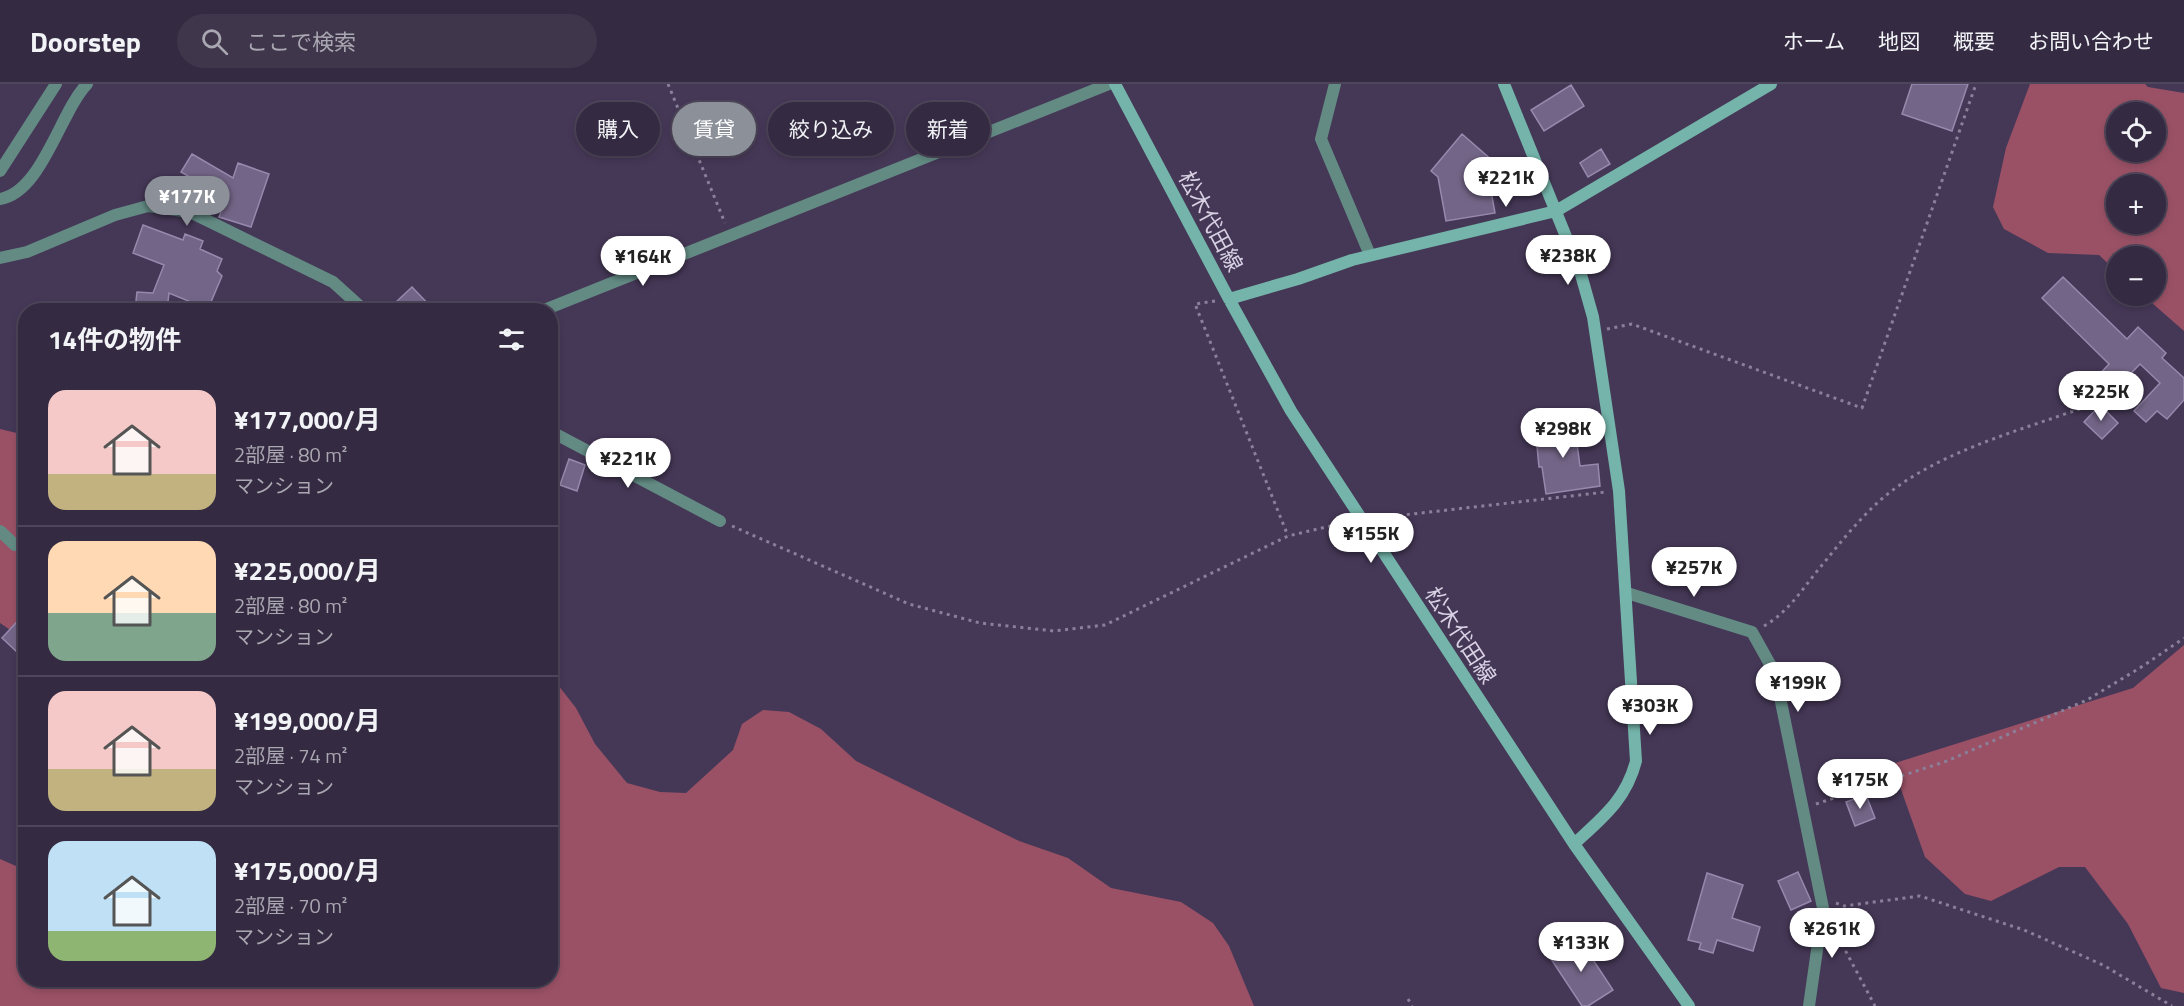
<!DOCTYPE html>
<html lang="ja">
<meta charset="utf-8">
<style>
:root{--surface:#342a41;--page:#3f364c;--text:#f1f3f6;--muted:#a9a7b1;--line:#4e465a;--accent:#8c9099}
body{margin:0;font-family:"Titillium Web","Noto Sans JP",sans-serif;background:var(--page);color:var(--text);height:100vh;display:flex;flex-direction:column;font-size:22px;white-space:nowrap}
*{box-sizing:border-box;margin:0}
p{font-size:20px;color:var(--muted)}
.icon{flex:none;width:33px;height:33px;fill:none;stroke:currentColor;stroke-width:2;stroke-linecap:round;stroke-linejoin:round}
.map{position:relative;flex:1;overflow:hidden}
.details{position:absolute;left:18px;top:219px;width:540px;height:684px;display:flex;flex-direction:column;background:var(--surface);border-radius:24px;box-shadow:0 3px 9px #0003,0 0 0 2px var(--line)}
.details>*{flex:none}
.guide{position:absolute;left:576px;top:18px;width:570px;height:54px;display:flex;gap:12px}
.fabs{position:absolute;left:2106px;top:18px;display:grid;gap:12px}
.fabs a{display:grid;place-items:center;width:60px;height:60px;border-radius:50%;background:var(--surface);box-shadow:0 3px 9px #0003,0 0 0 2px var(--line);font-size:30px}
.price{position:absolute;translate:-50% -51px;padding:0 14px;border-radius:21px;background:#fff;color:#222;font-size:20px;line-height:39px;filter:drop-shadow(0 2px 3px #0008)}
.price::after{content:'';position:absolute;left:50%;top:36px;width:18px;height:14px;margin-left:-9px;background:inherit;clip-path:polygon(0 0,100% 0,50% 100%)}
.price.on{background:var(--accent);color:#fff}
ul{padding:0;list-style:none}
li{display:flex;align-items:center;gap:18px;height:150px;padding:0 30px}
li+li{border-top:2px solid var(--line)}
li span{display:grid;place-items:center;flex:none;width:168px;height:120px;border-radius:18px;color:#555}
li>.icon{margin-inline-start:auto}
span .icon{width:72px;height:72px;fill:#fffc;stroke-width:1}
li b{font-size:26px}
h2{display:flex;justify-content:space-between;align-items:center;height:72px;padding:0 30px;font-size:26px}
.tag{padding:0 21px;border-radius:27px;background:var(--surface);box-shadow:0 3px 9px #0003,0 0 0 2px var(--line);font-size:21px;line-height:54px}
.tag.on{background:var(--accent);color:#fff}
header{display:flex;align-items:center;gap:36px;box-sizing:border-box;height:84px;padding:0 30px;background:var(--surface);border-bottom:2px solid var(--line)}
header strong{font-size:28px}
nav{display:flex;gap:33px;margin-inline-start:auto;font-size:21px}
.search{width:420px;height:54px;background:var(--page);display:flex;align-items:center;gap:15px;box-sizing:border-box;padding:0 21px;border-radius:33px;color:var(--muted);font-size:22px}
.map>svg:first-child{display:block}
.forest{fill:#9a5166;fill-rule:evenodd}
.building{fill:#736587;stroke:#9789ad;stroke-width:1.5}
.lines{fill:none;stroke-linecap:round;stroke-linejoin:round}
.path{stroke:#8a8099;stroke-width:3;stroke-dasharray:3 4.5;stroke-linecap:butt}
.street{stroke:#638b84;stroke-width:12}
.secondary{stroke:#74b4aa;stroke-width:12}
.labels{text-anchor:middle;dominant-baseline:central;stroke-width:5;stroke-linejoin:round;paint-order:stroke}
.street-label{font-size:22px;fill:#d8d1e4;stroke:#453857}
</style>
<header>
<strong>Doorstep</strong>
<div class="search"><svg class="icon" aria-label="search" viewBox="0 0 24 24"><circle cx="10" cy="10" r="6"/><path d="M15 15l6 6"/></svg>ここで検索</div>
<nav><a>ホーム</a><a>地図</a><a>概要</a><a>お問い合わせ</a></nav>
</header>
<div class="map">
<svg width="2184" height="922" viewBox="0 0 2184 922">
<rect width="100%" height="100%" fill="#453857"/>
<path class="forest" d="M2030,0H2145L2148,3L2184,9V247L2144,212H2156V172H2116V187L2099,171L2048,169L2004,145L1993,123L2006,64ZM2156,28V68H2116V28ZM2156,100V140H2116V100Z
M0,345L25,351V556L0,539Z
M2184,561V909L2161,904L2128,840L2085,783H2059L1991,817L1965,810L1925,773L1892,680L2133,604Z
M551,592L576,624L595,660L627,699L660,708L686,709L733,666L742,640L763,626L789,628L821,645L856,677L1019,757L1068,774L1111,804L1181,818L1213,839L1229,862L1254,922H0V775L25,786L26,896H550Z"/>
<path class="building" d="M1912,0H1968L1952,47L1902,30Z
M1571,1L1584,22L1544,47L1531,26Z
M1462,50L1501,84L1515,76L1522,90L1491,107L1495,129L1446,137L1438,93L1431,87Z
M1601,65L1610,80L1588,93L1580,79Z
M192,70L233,94L238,79L269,90L251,143L219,133L226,114L181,88Z
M143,141L183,156L185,150L203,157L200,165L222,175L217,187L222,192L208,225L169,209L167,226H135L137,208L153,209L164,181L133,169Z
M2063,193L2127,255L2138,243L2166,269L2162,274L2184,294V316L2167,335L2157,327L2146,338L2134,327L2160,299L2140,280L2113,308L2097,293L2109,280L2042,214Z
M412,203L434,226H402L395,219Z
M2100,321L2118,339L2102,355L2084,338Z
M1574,337L1580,382L1598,380L1600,402L1546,410L1542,383H1539L1535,341Z
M569,375L585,381L577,407L560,401Z
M26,528V559L17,568L2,554Z
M1866,711L1875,734L1855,742L1846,718Z
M1798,788L1811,817L1791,826L1778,797Z
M1707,789L1743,801L1732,834L1760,843L1753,867L1717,856L1713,869L1699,865L1701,859L1688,856Z
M1578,853L1613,906L1588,922H1582L1549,872Z"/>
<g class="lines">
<path class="path" d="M668,0L725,139
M1215,217L1195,220L1288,452
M1607,245L1632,240L1862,324L1976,0
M1377,434L1606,408
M732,442L909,520L980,539L1054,547L1105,541L1288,452L1347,438
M1764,542C1788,528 1801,507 1818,486C1836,464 1854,441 1875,421C1929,370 2016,348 2085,323
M1816,720L1947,677L2087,616L2143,582L2184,554
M1836,819L1844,822L1920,812L2024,846L2103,881L2172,922
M1835,847L1875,922
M1408,915L1412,922"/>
<path class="street" d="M1335,0L1321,55L1370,171
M0,87L56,0
M0,115C42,108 60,28 87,0
M0,174L27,168L115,131L148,122L190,128L333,198L364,226
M544,226L1109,0
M550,347L720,437
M0,447L15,461
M1627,509L1752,548L1771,582L1780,613L1823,824L1809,922"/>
<path class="secondary" d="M1115,0L1229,215L1291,327L1574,760L1689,922
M1504,0L1580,187L1593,233L1619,407L1636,677C1626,716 1602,734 1574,760
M1229,215L1298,195L1352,176L1556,127L1771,0"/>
</g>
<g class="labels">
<g class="street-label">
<text transform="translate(1211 137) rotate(62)">松木代田線</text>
<text transform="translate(1461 551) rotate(57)">松木代田線</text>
</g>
</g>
</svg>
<div class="fabs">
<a><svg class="icon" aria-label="locate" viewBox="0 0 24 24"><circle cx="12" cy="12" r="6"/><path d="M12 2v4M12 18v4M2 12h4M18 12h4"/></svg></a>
<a>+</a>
<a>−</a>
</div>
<b class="price" style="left:1506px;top:124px">¥221K</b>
<b class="price on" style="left:187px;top:143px">¥177K</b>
<b class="price" style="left:1568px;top:202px">¥238K</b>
<b class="price" style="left:643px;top:203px">¥164K</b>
<b class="price" style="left:2101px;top:338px">¥225K</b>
<b class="price" style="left:1563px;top:375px">¥298K</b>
<b class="price" style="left:628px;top:405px">¥221K</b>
<b class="price" style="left:1371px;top:480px">¥155K</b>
<b class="price" style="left:1694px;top:514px">¥257K</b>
<b class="price" style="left:1798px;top:629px">¥199K</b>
<b class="price" style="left:1650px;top:652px">¥303K</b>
<b class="price" style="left:1860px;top:726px">¥175K</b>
<b class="price" style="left:1832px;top:875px">¥261K</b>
<b class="price" style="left:1581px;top:889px">¥133K</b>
<div class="guide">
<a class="tag">購入</a>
<a class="tag on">賃貸</a>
<a class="tag">絞り込み</a>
<a class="tag">新着</a>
</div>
<section class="details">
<h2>14件の物件<svg class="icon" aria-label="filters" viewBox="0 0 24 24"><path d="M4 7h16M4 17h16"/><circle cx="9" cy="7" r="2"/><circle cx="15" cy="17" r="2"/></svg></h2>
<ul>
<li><span style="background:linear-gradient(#f6c9c9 70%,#c2b280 0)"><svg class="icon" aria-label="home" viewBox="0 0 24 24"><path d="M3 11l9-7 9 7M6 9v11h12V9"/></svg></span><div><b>¥177,000/月</b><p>2部屋 · 80 m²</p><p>マンション</p></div></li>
<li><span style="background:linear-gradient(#ffd9b3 60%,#7fa58c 0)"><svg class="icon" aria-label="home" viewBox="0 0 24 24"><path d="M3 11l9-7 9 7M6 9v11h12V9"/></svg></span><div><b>¥225,000/月</b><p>2部屋 · 80 m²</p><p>マンション</p></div></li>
<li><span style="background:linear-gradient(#f6c9c9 65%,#c2b280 0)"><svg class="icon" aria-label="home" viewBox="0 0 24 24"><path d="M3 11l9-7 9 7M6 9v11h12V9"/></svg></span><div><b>¥199,000/月</b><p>2部屋 · 74 m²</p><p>マンション</p></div></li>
<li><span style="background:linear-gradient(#bfe0f5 75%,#8fb573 0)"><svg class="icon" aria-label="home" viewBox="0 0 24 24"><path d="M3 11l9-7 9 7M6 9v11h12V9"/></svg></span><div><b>¥175,000/月</b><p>2部屋 · 70 m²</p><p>マンション</p></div></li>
</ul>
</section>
</div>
